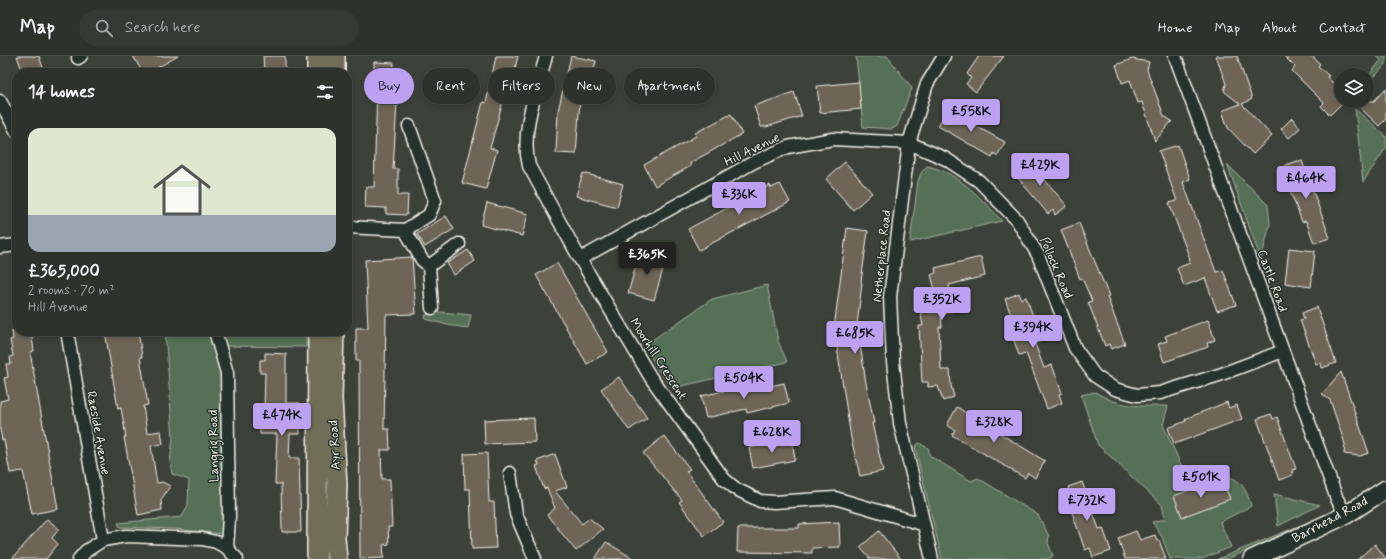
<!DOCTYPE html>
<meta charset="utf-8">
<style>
:root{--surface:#2d322c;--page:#353a34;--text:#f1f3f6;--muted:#a7aaa9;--line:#484d48;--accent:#bca0f2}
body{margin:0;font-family:Mynerve,sans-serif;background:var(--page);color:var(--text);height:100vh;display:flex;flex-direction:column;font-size:15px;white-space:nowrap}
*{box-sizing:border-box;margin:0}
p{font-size:13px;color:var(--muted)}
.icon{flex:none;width:22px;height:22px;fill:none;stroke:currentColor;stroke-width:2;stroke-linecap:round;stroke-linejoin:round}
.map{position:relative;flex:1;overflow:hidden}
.details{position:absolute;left:12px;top:12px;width:340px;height:268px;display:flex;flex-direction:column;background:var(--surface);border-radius:16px;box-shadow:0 2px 6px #0003,0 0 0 1px var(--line)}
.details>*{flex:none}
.top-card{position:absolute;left:364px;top:12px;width:380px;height:36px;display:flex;gap:8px}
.tools{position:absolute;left:1334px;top:12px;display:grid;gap:8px}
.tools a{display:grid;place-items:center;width:40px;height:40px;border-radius:50%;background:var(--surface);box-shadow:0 2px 6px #0003,0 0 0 1px var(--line);font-size:20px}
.price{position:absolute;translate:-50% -34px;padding:0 9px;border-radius:4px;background:var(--accent);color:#111;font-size:13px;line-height:26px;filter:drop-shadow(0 1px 2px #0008)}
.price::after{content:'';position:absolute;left:50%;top:24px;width:12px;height:9px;margin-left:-6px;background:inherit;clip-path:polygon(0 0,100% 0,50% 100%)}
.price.on{background:#222;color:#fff}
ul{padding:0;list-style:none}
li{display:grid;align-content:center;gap:8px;height:212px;padding:0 16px}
li span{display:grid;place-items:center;height:124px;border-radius:12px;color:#555}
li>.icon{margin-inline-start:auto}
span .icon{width:72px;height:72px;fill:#fffc;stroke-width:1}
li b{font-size:17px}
h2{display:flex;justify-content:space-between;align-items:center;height:48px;padding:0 16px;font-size:17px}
.chip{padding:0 14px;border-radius:18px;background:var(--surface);box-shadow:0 2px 6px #0003,0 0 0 1px var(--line);font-size:14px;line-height:36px}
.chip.on{background:var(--accent);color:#111}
header{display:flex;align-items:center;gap:24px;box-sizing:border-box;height:56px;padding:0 20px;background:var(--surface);border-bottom:1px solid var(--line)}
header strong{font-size:19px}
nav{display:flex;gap:22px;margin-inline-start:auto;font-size:14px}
.search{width:280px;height:36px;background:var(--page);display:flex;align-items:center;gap:10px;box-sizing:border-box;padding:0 14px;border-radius:22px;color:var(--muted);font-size:15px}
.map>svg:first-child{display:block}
.green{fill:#546f56;stroke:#a4b09f}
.building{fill:#6e6557;stroke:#f4f1e8}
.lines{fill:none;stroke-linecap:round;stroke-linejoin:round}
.street-casing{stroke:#f4f1e8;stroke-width:15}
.secondary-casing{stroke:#f4f1e8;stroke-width:20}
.primary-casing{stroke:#f4f1e8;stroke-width:22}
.street{stroke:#26332d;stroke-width:12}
.secondary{stroke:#26332d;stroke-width:17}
.primary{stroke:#716e59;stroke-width:19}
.labels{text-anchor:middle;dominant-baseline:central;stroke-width:3;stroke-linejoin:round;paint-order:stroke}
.street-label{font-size:13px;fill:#f4f1e8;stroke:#26332d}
</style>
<header>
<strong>Map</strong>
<div class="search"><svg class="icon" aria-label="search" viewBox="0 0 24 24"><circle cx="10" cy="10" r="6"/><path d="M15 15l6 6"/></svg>Search here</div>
<nav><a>Home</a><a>Map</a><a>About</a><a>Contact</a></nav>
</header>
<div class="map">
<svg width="1386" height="503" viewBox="0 0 1386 503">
<rect width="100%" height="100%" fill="#3c423a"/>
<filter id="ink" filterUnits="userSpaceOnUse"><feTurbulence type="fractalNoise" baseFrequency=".025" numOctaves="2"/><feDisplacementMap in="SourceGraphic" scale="8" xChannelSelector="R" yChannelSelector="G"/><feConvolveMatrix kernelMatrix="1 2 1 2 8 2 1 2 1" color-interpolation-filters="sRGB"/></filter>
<g filter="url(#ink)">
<path class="green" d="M856,0H887L912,32L897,70L892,73L863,71Z
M1376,0H1386V8L1367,29V22L1381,4Z
M1355,53L1386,80V92L1363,126Z
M1227,108L1268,149L1270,168L1261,204Z
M927,110C958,116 982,143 1002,165L910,186L918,125L921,117Z
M767,229L778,285L787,306L673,332L658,314L645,289L712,243Z
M441,256L471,259L468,272L447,269L426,263L425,259Z
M165,275H210L221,316L223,478L175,473L120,471L118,467L182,461L188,449L189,424L172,418L170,406L173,382Z
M220,275H306V291L226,290Z
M1095,336C1122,352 1138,350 1168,350L1163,369L1187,422C1219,423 1240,408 1251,450L1220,466L1231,491L1202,503H1170L1162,481L1152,466L1165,463L1162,449L1098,389L1081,339Z
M919,387L928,392L930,400L971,425L978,422L1038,459L1049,480L1048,487L1053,500L1048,503H942L915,391Z
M1274,438L1320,449L1278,470Z
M1318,462L1310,468L1227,503H1218Z"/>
<path class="building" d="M17,0H39L45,17H23Z
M133,0H178L148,17H143Z
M263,0H285V17H264Z
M496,0H518L509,39L505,38L490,92L497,94L486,133L462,127L483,46L486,47Z
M571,0L596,5L586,46L580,44L576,98L556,97L558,55Z
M979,0H1004L976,36L966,28L971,22L967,18Z
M1216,0H1237L1252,43L1242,48L1272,80L1253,98L1228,72L1222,55L1240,48L1224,35L1226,28Z
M1284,0H1312L1320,8L1318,10L1329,20L1327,21L1337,31L1335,33L1341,39V45H1344L1330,59L1321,50L1324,47L1292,15L1295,11Z
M1132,3L1149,6L1147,14L1164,60L1172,65L1155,85L1142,46L1138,47L1130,24L1122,27L1116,9Z
M374,6L394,7L393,30H398L393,113H398V139H408L407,159L386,158V152L365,151L366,131H374L377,31H374Z
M859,26L861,53L820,57L817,30Z
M1386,32V63L1379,70L1353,45H1374Z
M794,36L802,60L766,71H761L754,50Z
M948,52L970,62L968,66L1005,86L997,100L994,97L992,101L938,70Z
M731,58L742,78L690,107L691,110L655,130L644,109L696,80L695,77Z
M1292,62L1300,72L1289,82L1281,73Z
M1178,89L1190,123L1183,126L1216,216L1223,214L1236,249L1217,255L1205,222L1184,230L1177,212L1190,207L1188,203H1190L1169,147L1177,145L1159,95Z
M1035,100L1045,112L1039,117L1067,150L1055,159L1053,154L1048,158L1018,122L1021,120L1017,115Z
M1297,105H1302L1330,182L1314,187L1306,165L1302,166L1283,116L1287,114L1285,109Z
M845,106L872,137L853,154L826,123Z
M583,117L623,128L617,151L576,140Z
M780,128L790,146L699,194L688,173L770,129L771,132Z
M487,147L528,158L522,180L481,169Z
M446,160L454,173L425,191L417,178Z
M1079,167L1109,240L1107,241L1125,288L1111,293L1109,288L1105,290L1088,246L1092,245L1082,222L1080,223L1061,174Z
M847,172L868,175L861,226L862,227L857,269L866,327L874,367H872L883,415L860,420L851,382L834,272Z
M1289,192L1315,195L1311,231L1285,227Z
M468,194L475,205L454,219L447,207Z
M640,196L666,203L654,244L628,237Z
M412,201L416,258L386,259L384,373H389L390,394H381L382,423H390L392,471H388L389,488L383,489L384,502L360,503L359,305H356V272H368L365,204Z
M981,201L985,220L949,229L953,255L941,257L942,271H939L941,314H950L951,329L954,341L943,345L938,330L928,331V326H922L919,270H923L918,244L937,241L931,219L936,217L935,212Z
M557,207L608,296L587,308L536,219Z
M1019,237L1021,243L1026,241L1042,284L1035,288L1044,312L1052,309L1062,337L1059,338L1062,347L1047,353L1026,297L1019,299L1014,285L1020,283L1005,243Z
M1317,251L1336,307L1322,312L1321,307L1316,308L1300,264L1304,263L1302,257Z
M1208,264L1215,284L1207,287L1208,291L1164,306L1158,288L1167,285L1165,280Z
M12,275H31L34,295L30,296L58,453L32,458L23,415L10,417L4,384H2L0,373V345L8,343L4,322L8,321L6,308H11L10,301L13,300L10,284L13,283Z
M105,275H138L142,301H140L148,349L143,350L147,377L161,375L163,388L151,390L157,427L162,426L170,430L161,444L162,454L138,459L124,381H126L121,352L118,353Z
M265,297L286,298V347H300V378H290L289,402H299L301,476H282L281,428H275L277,378H260V355H264L265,317H260V304H265Z
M1341,316L1369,397L1360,400L1344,398L1345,388L1330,344L1322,338Z
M619,321L647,362L629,374L601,333Z
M784,327L789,347L747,357L746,353L706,362L701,340L743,331L744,336Z
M1227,346L1229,352L1237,349L1242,363L1174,388L1168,372L1186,365L1185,363Z
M957,351L974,362H981L989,367L991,372L1045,405L1035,422L1028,417L1025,422L952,379L955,374L947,369Z
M1271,358L1273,363L1277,361L1296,413L1292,414L1293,419L1279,424L1257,363Z
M534,362L535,386L485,388L484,364Z
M664,380L690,413L686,415L723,466L704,480L679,446L682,444L643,397Z
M792,383L795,404L753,412L749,392Z
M487,397L489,446H494L496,492L472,493L470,433H465L464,398Z
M555,398L567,431L555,435L582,468L589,462L603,473L576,495L547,459L555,452L547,432L544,433L536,410L539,409L537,405Z
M1223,425L1230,443L1182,461L1174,440L1195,432L1196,435Z
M1082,426L1099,473L1103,472L1111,495L1093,501L1090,492L1085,494L1067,442L1071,440L1068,431Z
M47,463L59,473L52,482L58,488L46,503H12Z
M839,466L840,491L812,492V497L737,496L738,472H799V468Z
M879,475L901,503H870L860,491Z
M1136,475L1140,484L1155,479L1157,485L1159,484L1166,503H1125L1118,482Z
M606,486L634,503H595Z
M1375,488L1386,503H1358Z"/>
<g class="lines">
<g class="street-casing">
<path id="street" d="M546,0C537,35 520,74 529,110L580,203L651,322L724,423L736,433L760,445L774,446L835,442L922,468
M1175,0L1337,443L1346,459
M78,2L81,0
M0,45L17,76
M347,171L405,174L429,159L435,145L409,70
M405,174L422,204L429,210L432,252
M0,191L17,189
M580,203L754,106L788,91L833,83L909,87L946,103L979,125L1017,164L1038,199L1075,292L1095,320L1115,333L1137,339L1160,337L1219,319L1283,295
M429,210L459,188
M67,275L103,484
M215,275L227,317L229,461L227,492
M510,417L516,458L535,503
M79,503L86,495L103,484L126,480L202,483L216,486L227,492L237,503
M932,503L900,367L893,306L890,241L909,87L927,28L944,0"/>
</g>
<g class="secondary-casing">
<path id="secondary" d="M1252,503L1346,459L1386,433"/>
</g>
<g class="primary-casing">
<path id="primary" d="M317,0V17
M335,0V17
M334,275L332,343L337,430L335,482L337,503
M317,503L318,275"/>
</g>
<use href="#street" class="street"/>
<use href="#secondary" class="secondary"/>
<use href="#primary" class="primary"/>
</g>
</g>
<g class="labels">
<g class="street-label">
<text transform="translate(752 94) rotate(-26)">Hill Avenue</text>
<text transform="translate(882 200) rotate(-84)">Netherplace Road</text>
<text transform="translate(1056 212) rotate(67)">Pollock Road</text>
<text transform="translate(1272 225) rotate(70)">Castle Road</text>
<text transform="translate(658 303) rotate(57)">Moorhill Crescent</text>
<text transform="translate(98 377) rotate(80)">Raeside Avenue</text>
<text transform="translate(335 389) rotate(-93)">Ayr Road</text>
<text transform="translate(214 390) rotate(-91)">Langrig Road</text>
<text transform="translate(1330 464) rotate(-28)">Barrhead Road</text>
</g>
</g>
</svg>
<div class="tools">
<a><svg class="icon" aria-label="layers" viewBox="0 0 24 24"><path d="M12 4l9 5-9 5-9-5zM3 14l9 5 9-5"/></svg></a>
</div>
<b class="price" style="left:971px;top:77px">£558K</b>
<b class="price" style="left:1040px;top:131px">£429K</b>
<b class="price" style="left:1306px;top:144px">£464K</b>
<b class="price" style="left:739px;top:160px">£336K</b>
<b class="price on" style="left:647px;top:220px">£365K</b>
<b class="price" style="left:942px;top:265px">£352K</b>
<b class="price" style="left:1033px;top:293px">£394K</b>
<b class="price" style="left:855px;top:299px">£685K</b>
<b class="price" style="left:744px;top:344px">£504K</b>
<b class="price" style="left:282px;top:381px">£474K</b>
<b class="price" style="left:994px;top:388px">£328K</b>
<b class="price" style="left:772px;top:398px">£628K</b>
<b class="price" style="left:1201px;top:443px">£501K</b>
<b class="price" style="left:1087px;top:466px">£732K</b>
<div class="top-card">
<a class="chip on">Buy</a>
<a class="chip">Rent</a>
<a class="chip">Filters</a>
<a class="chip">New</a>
<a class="chip">Apartment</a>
</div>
<section class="details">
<h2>14 homes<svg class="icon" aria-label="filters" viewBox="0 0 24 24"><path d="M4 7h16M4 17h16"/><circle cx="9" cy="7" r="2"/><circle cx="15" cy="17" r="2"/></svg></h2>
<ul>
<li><span style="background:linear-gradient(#dfe7d0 70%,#9aa5b1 0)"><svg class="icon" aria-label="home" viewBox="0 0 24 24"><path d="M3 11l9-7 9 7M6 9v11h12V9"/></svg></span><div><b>£365,000</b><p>2 rooms · 70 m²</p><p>Hill Avenue</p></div></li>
</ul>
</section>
</div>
